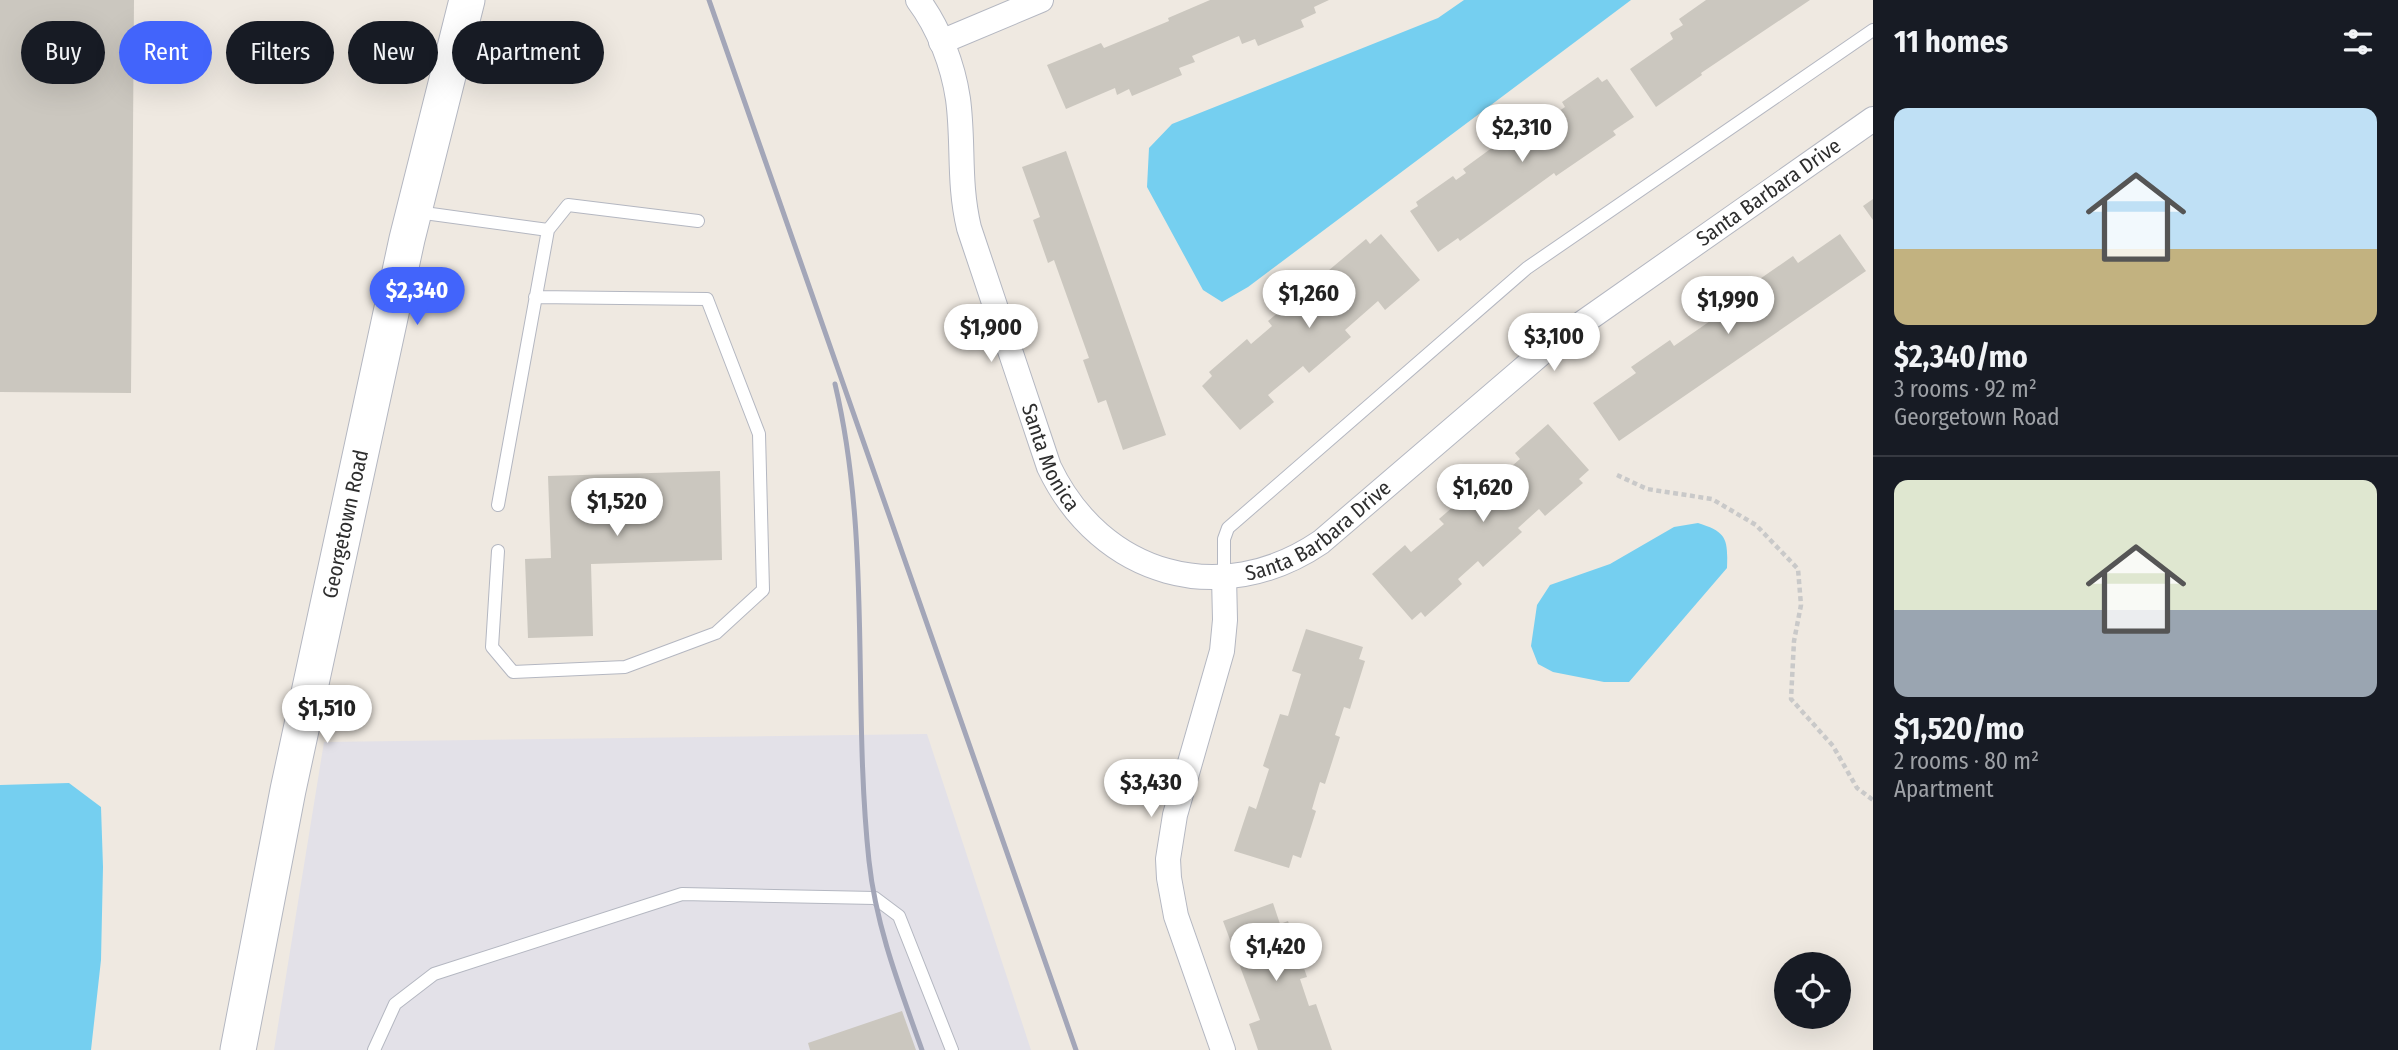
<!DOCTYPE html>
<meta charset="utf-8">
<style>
:root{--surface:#171b24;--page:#242831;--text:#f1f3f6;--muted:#9ea1a6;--line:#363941;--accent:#4264fb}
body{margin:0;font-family:"Fira Sans Condensed",sans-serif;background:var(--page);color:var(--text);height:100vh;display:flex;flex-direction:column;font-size:26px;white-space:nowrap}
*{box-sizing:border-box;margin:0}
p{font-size:23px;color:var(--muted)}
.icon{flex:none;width:38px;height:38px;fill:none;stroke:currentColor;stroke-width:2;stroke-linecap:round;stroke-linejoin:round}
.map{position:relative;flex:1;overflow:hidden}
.drawer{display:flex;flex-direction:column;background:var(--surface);width:525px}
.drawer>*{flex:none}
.hud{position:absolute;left:21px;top:21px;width:665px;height:63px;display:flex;gap:14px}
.controls{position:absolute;left:1774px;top:952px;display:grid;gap:14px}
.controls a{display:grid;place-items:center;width:77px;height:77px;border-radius:50%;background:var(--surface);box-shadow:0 7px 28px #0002;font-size:35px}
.price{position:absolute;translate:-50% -60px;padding:0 16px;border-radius:24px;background:#fff;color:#222;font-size:23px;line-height:46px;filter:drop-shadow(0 2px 4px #0008)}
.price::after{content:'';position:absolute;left:50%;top:42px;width:21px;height:16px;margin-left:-10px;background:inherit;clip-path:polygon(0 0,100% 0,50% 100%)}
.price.selected{background:var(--accent);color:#fff}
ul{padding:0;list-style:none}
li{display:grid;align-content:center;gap:14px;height:371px;padding:0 21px}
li+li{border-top:2px solid var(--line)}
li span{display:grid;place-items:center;height:217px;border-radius:14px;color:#555}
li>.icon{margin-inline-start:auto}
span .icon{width:126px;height:126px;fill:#fffc;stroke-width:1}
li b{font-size:30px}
h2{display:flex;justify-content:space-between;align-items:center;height:84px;padding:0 21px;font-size:30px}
.chip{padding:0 24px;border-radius:32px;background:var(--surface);box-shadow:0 7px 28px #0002;font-size:24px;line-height:63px}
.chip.selected{background:var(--accent);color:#fff}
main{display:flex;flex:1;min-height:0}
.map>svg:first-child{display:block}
.industrial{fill:#e3e1e8}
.water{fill:#75cff0}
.building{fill:#cbc7bf}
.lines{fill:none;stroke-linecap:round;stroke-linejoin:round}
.service-casing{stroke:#b4b7c1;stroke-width:14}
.minor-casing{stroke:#b4b7c1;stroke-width:26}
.secondary-casing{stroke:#b4b7c1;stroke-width:37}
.path{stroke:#c9c9c9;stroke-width:4.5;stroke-dasharray:5 3.5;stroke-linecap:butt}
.service{stroke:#fff;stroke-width:12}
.minor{stroke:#fff;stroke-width:24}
.secondary{stroke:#fff;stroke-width:35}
.rail{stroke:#a3a6b8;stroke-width:5}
.labels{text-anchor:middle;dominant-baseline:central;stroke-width:5;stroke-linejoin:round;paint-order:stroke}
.street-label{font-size:21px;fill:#2e2e2e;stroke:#fff}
</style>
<main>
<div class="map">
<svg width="1873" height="1050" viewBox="0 0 1873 1050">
<rect width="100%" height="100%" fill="#efe9e1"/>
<path class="industrial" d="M927,734L1031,1050H274L324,742Z"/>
<path class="water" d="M1464,0H1631L1248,287L1222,302L1203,290L1147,187L1149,148L1172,124L1438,18Z
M1698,523C1727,532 1728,539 1727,568L1629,682H1604L1553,672L1538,664L1531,646L1537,605L1550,585L1610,564L1674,527Z
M69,783L101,807L103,867L101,960L91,1050H0V785Z"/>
<path class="building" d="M0,0H134L131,393L0,392Z
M1210,0H1329L1314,7L1316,13L1301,20L1304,27L1258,46L1255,39L1242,44L1239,36L1192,56L1195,62L1179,68L1182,75L1132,96L1129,89L1117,95L1115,88L1066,109L1047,65L1101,43L1104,48L1169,21L1168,18Z
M1706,0H1810L1701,73L1702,75L1656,107L1630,69L1673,39L1670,33L1683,25L1679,19Z
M1598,77L1602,82L1607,79L1634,117L1613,131L1616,135L1556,176L1554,173L1460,241L1458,238L1438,252L1410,211L1418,206L1416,202L1453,176L1456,180L1466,173L1463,169L1500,142L1505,149L1517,141L1513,136L1550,110L1553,115L1565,107L1562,102Z
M1066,151L1166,435L1123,450L1106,400L1098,403L1083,360L1089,358L1054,260L1048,263L1033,220L1040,217L1022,167Z
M1873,199V220L1863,206Z
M1381,234L1420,280L1385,310L1378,301L1345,330L1351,337L1309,373L1303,366L1268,395L1274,402L1240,430L1202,386L1212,376L1209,372L1247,339L1251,344L1272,326L1268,321L1307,289L1312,294L1332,277L1328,271L1366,239L1370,244Z
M1840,234L1866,271L1619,441L1593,403L1636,373L1631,367L1670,340L1674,346L1758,288L1754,283L1793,256L1798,263Z
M1548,424L1589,470L1579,479L1583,483L1545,516L1539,509L1518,528L1522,532L1483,567L1478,561L1458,579L1462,584L1425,617L1421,612L1412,620L1372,574L1405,545L1411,552L1444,524L1439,519L1484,480L1489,486L1520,459L1515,453Z
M720,471L722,560L591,564L593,636L528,638L525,559L551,558L548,476Z
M1306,629L1363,647L1359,659L1365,661L1350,709L1344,707L1335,735L1340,737L1325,784L1320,782L1312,809L1316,811L1301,858L1293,855L1289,868L1234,851L1249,806L1256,809L1269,769L1263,766L1280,714L1288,716L1301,674L1292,671Z
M1273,903L1280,924L1288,921L1307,977L1300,979L1309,1006L1316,1004L1332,1050H1258L1249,1024L1260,1020L1223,921Z
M902,1011L916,1050H810L808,1043Z"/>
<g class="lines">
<g class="service-casing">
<path id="service" d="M417,212L548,230L498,505
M548,230L568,205L698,221
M498,551L492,647L513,672L625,667L716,633L763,590L759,434L707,299L535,297
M1224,576V539L1228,528L1527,268L1873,30
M374,1050L395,1004L434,974L682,894L875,898L899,916L952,1050"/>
</g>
<g class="minor-casing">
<g id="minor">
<path id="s1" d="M918,0C939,28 953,65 958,99C964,144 958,182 969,228L1049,467C1101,576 1221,610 1321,542L1551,345L1873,119"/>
<path d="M941,42L1041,0"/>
<path d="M1223,1050L1176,916L1169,878L1168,859L1175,815L1222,651L1225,620L1224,576"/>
</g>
</g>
<g class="secondary-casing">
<g id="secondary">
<path id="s2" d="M238,1050L288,790L407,239L467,0"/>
</g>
</g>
<path class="path" d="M1617,475L1647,489L1712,499L1756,525L1798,569L1801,605L1794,641L1791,699L1833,746L1857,788L1873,800"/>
<use href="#service" class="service"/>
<use href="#minor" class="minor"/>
<use href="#secondary" class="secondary"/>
<path class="rail" d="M709,0L1076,1050
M835,384C872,541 852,702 869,861C876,927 900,988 922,1050"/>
</g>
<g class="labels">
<g class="street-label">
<text stroke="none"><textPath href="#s1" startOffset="1382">Santa Barbara Drive</textPath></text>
<text stroke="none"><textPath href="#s1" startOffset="481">Santa Monica</textPath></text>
<text stroke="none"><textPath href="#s2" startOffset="537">Georgetown Road</textPath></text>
<text stroke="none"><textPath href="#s1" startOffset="816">Santa Barbara Drive</textPath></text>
</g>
</g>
</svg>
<div class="controls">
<a><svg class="icon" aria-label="locate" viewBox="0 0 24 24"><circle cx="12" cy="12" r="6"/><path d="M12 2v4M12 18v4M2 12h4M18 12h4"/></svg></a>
</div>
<b class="price" style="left:1522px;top:164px">$2,310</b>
<b class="price selected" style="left:417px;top:327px">$2,340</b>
<b class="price" style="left:1309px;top:330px">$1,260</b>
<b class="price" style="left:1728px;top:336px">$1,990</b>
<b class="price" style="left:991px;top:364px">$1,900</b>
<b class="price" style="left:1554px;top:373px">$3,100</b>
<b class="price" style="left:1483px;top:524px">$1,620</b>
<b class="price" style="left:617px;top:538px">$1,520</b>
<b class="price" style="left:327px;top:745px">$1,510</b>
<b class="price" style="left:1151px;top:819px">$3,430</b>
<b class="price" style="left:1276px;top:983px">$1,420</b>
<div class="hud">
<a class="chip">Buy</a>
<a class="chip selected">Rent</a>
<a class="chip">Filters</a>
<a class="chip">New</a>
<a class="chip">Apartment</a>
</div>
</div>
<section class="drawer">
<h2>11 homes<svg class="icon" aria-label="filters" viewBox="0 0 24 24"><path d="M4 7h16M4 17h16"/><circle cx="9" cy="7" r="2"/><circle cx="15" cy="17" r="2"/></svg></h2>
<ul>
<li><span style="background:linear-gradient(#bfe0f5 65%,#c2b280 0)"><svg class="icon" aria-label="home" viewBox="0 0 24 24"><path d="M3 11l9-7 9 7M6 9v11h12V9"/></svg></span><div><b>$2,340/mo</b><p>3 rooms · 92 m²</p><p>Georgetown Road</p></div></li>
<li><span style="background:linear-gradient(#dfe7d0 60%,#9aa5b1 0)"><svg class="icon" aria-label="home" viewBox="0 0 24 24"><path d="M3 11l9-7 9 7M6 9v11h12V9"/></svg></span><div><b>$1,520/mo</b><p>2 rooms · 80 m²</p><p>Apartment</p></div></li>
</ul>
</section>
</main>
